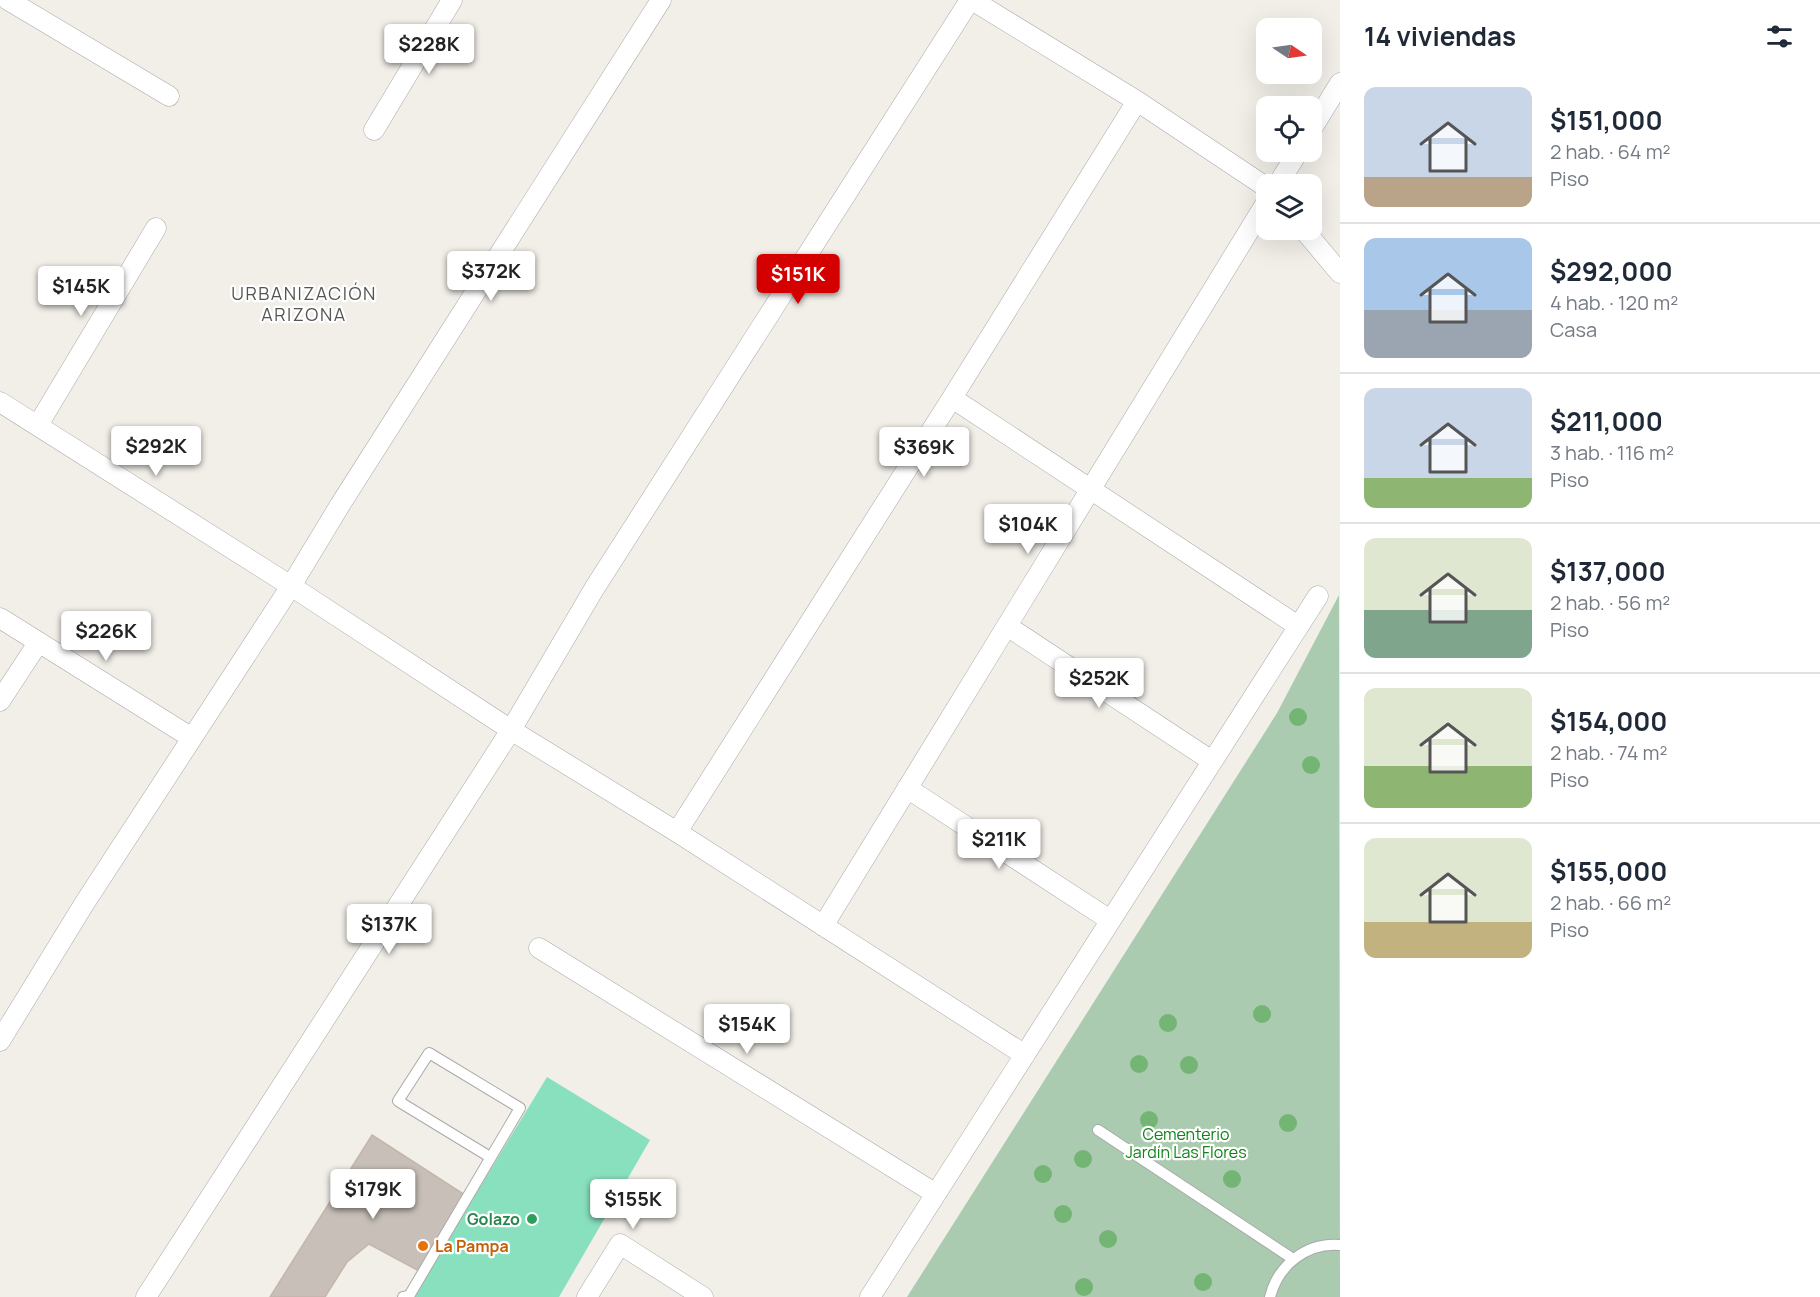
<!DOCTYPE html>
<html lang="es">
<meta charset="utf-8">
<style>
:root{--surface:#fff;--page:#f2f2f3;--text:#1f2937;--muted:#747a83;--line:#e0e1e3;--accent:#d40000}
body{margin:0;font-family:Manrope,sans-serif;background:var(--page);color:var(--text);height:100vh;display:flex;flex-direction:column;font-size:22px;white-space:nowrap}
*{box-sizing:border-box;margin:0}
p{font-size:20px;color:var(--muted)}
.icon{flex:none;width:33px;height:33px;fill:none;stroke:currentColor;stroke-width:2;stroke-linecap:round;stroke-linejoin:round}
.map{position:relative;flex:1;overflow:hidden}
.sheet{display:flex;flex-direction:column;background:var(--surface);width:480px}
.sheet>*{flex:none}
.needle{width:39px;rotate:103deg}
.fabs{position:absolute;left:1256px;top:18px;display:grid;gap:12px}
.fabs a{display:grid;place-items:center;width:66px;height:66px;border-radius:12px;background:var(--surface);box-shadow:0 6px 24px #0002;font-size:30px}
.price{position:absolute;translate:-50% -51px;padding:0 14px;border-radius:6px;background:#fff;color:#222;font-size:20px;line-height:39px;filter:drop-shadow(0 2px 3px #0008)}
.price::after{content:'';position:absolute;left:50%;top:36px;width:18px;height:14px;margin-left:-9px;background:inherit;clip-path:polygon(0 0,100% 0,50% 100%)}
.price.selected{background:var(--accent);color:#fff}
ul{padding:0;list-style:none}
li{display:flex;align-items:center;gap:18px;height:150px;padding:0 24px}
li+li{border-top:2px solid var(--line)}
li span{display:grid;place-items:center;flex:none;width:168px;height:120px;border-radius:12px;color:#555}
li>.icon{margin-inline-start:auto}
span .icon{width:72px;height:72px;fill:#fffc;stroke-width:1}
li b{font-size:26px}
h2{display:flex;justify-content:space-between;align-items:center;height:72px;padding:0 24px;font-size:26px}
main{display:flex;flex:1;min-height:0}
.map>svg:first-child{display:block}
.cemetery{fill:#aacbaf}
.pitch{fill:#88e0be}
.building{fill:#c7bfb8;stroke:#c4b6ab;stroke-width:1.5}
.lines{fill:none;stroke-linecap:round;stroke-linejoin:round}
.service-casing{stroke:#a9a9a9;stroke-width:12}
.minor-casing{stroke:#a9a9a9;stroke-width:21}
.service{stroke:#fff;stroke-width:10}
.minor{stroke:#fff;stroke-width:20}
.tree{fill:#74b475}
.leisure-dot{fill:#2e9e5b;stroke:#fff;stroke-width:2}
.food-dot{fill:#e8710a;stroke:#fff;stroke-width:2}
.labels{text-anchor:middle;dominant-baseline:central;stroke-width:4.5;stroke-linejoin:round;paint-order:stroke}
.park-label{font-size:16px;fill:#0c8416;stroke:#fff}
.leisure-label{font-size:16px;font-weight:bold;fill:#27864d;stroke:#fff;text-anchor:end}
.food-label{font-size:16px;font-weight:bold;fill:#c56008;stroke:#fff;text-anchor:start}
.neighbourhood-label{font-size:18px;letter-spacing:1.5px;fill:#555;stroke:#fff}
</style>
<main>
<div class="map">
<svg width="1340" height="1297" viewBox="0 0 1340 1297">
<rect width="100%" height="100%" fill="#f2efe9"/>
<path class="cemetery" d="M1339,595L1340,1297H907L1277,713Z"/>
<path class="pitch" d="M547,1077L650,1140L559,1297H413Z"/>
<path class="building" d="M372,1135L465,1195L419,1271L369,1244L347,1262L325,1297H270Z"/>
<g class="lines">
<g class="service-casing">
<path id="service" d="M1098,1130L1293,1259
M403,1297L409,1296L520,1108L429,1053L398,1101L490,1157
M1270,1297C1278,1265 1307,1242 1340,1245"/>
</g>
<g class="minor-casing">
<path id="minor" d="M8,0L169,96
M972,0L1137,101L1266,187
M374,130L452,0
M1311,130L1340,83
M1278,184L1298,152
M1304,230L1340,273
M952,398L1298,626
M0,402L291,586L511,730L677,832L1025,1055
M38,425L156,228
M0,618L192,738
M1007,626L1212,761
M0,701L38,643
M907,788L1110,920
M677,832L952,398L1137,101
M823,926L1266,203
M539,948L936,1194
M0,1041L84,904L291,586L340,505L661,0
M146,1297L511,730L594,589L970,0
M587,1297L620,1244L703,1297
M870,1297L1318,596"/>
</g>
<use href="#service" class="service"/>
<use href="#minor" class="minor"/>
</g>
<g class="tree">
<circle cx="1298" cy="717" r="9"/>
<circle cx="1311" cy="765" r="9"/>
<circle cx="1262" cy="1014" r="9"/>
<circle cx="1168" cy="1023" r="9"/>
<circle cx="1139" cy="1064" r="9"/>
<circle cx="1189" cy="1065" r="9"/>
<circle cx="1149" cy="1120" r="9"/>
<circle cx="1288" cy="1123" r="9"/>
<circle cx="1083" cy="1159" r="9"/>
<circle cx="1043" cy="1174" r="9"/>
<circle cx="1232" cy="1179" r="9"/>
<circle cx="1063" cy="1214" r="9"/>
<circle cx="1108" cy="1239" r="9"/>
<circle cx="1203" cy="1282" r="9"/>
<circle cx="1084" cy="1287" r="9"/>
</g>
<circle class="leisure-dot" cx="532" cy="1219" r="6"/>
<circle class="food-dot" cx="423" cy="1246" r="6"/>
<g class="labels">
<g class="park-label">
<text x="1186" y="1134">Cementerio<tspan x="1186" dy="18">Jardín Las Flores</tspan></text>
</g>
<g class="leisure-label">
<text x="520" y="1219">Golazo</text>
</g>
<g class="food-label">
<text x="435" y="1246">La Pampa</text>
</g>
<g class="neighbourhood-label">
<text x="304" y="293">URBANIZACIÓN<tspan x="304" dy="21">ARIZONA</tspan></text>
</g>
</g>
</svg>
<div class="fabs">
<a><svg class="needle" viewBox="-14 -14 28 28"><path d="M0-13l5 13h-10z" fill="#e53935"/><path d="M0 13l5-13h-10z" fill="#747a83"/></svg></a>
<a><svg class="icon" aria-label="locate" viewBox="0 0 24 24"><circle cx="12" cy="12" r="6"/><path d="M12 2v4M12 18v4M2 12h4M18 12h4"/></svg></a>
<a><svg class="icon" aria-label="layers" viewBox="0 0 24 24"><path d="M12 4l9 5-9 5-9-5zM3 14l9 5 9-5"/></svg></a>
</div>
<b class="price" style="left:429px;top:75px">$228K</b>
<b class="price" style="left:491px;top:302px">$372K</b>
<b class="price selected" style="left:798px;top:305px">$151K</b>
<b class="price" style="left:81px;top:317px">$145K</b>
<b class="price" style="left:156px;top:477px">$292K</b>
<b class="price" style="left:924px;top:478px">$369K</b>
<b class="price" style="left:1028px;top:555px">$104K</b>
<b class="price" style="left:106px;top:662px">$226K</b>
<b class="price" style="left:1099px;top:709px">$252K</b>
<b class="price" style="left:999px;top:870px">$211K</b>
<b class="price" style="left:389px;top:955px">$137K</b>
<b class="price" style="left:747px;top:1055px">$154K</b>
<b class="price" style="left:373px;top:1220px">$179K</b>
<b class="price" style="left:633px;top:1230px">$155K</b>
</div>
<section class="sheet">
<h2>14 viviendas<svg class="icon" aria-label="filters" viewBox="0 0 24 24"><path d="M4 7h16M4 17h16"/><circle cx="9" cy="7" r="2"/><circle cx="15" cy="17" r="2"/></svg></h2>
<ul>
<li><span style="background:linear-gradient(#c9d6e8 75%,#b9a48a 0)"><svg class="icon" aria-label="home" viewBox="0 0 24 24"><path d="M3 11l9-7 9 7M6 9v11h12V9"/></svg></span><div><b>$151,000</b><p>2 hab. · 64 m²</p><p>Piso</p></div></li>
<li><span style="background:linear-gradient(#a9c7e8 60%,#9aa5b1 0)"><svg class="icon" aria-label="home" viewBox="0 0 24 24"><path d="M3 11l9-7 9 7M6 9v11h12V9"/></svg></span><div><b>$292,000</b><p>4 hab. · 120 m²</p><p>Casa</p></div></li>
<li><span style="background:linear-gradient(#c9d6e8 75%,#8fb573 0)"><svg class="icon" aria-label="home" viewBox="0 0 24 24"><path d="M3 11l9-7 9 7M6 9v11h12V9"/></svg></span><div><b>$211,000</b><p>3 hab. · 116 m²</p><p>Piso</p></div></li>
<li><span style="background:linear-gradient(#dfe7d0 60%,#7fa58c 0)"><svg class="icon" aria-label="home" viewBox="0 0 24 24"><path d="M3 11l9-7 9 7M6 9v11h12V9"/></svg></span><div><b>$137,000</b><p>2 hab. · 56 m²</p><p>Piso</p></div></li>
<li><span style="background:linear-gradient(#dfe7d0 65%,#8fb573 0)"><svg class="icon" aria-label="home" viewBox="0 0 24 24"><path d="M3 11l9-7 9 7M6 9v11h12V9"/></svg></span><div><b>$154,000</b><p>2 hab. · 74 m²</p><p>Piso</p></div></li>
<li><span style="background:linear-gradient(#dfe7d0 70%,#c2b280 0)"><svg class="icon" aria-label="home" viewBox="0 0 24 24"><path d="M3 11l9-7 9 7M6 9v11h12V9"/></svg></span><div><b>$155,000</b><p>2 hab. · 66 m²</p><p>Piso</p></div></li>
</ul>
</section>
</main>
